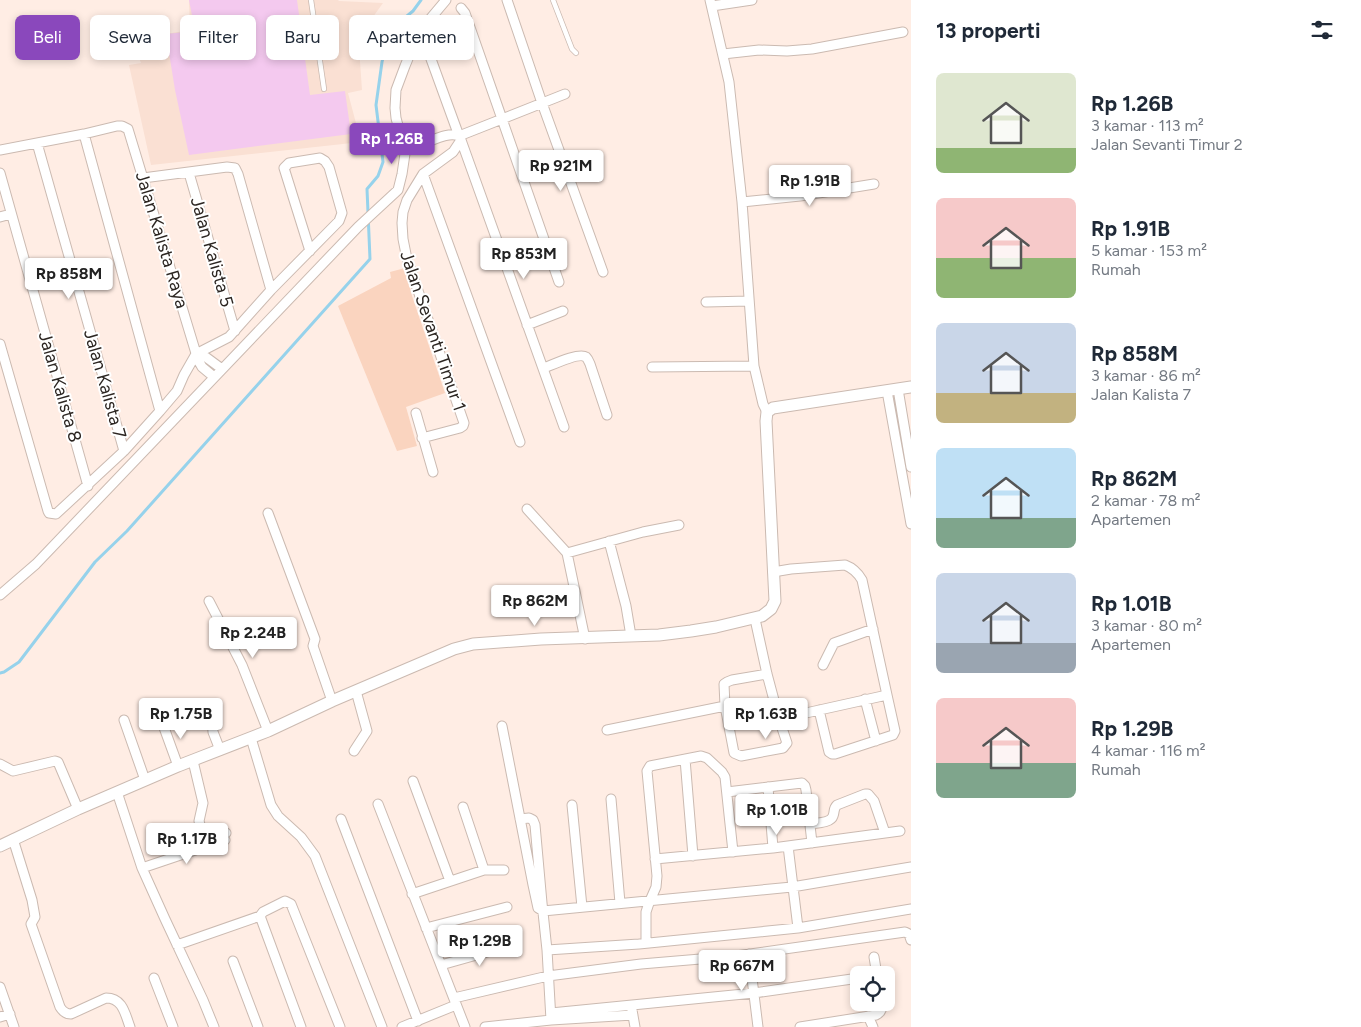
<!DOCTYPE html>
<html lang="id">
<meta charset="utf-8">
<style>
:root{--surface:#fff;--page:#f6f6f7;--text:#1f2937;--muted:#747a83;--accent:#8a48bc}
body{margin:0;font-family:Figtree,sans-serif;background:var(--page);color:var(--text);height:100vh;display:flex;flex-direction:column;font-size:19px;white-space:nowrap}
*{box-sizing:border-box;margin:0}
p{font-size:16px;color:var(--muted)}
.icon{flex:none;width:28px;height:28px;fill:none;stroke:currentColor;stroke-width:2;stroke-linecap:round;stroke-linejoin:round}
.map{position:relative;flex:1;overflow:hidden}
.drawer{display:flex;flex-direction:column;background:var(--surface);width:450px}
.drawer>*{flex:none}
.guide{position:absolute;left:15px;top:15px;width:475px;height:45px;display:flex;gap:10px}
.controls{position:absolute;left:850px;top:966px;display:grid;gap:10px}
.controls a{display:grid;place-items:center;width:45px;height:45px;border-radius:8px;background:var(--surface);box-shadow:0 2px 8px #0003;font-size:25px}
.price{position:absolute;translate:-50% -42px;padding:0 11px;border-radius:5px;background:#fff;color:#222;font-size:16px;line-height:32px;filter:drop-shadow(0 1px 2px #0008)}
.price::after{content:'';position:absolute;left:50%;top:30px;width:15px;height:11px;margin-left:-8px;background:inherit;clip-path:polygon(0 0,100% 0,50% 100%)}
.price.active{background:var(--accent);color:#fff}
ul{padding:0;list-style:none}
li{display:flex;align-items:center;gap:15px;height:125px;padding:0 25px}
li span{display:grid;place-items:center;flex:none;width:140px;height:100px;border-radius:8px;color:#555}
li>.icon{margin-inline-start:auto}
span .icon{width:60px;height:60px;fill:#fffc;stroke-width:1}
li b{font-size:21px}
h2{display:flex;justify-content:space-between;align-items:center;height:60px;padding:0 25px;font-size:21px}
.pill{padding:0 18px;border-radius:8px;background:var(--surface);box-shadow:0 2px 8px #0003;font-size:18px;line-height:45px}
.pill.active{background:var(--accent);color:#fff}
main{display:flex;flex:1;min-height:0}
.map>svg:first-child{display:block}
.built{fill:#fae0d3}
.green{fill:#fad4bf}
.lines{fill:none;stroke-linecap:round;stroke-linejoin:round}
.stream{stroke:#96d2eb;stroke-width:3}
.building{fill:#f4c9ef}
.service-casing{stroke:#cbbab1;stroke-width:6}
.minor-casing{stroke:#cbbab1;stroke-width:11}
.tertiary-casing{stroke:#cbbab1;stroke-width:13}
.service{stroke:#fff;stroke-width:4.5}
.minor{stroke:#fff;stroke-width:9}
.tertiary{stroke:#fff;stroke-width:11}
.labels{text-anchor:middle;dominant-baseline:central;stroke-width:4;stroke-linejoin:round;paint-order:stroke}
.street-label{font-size:18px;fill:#2c2622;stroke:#fff}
</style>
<main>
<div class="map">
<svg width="911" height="1027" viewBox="0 0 911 1027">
<rect width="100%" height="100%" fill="#ffede4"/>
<path class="built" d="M189,0H338L339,1L383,3L365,28L359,47L362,90L348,93L361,142L151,165L129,65L141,63L134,44L166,34L190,30Z"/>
<path class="green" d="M405,268L412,296L445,393L406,407L417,446L397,451L338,306L391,278L390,272Z"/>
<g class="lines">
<path class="stream" d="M0,673L4,672L19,662L95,562L127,531L370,259L367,189L378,176L383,162L376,105L382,62L390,30L413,11L421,0"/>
</g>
<path class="building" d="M189,0H297L310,95L345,91L351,134L189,155L175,90L166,34L195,31Z"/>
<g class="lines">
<g class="service-casing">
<path id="service" d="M311,0L324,89
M553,0L572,49L576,53"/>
</g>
<g class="minor-casing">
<path id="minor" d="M507,0L542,103L603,272
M710,0L729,82L742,202L754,366L763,404L767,412
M712,6L752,0
M461,8L465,13L559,282
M427,48L459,136L565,94
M723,54L759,50L787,51L812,49L903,32
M84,134L160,411
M461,140L564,427
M37,143L124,451
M0,150L84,134L117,126H122L128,129L198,360L202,367L214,377
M0,173L88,486
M189,173L235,331
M423,174L520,442
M143,178L227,167L235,168L238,174L271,290
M742,202L800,196L874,184
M0,217L11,214
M706,302L749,301
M527,325L563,311
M0,344L48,511L49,513L56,514L124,451L160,411L177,391L184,375L196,354L229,337L271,290L339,221L342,213L329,167L325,161L320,158L289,163L284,168L310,251
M196,354L203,355L222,369
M652,367L754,366
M544,368C552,365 579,352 586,357C588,359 589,362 590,364L607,415
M898,389L911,467
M887,391L911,524
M416,413L433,472
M422,438L460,428L463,426L464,423L407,259L403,239L402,223L403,212L407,200L423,174L453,152L461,140L459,136C444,130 423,148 406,147L401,137L396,118L395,108L396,90L405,66L414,44L425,25L446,0
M527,509L567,553L585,639
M268,513L315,639L313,646L332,701
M609,541L626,606L631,636
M567,553L643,532L679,525
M0,595L36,564L358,227L398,190L402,174L406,147
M209,601L242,665L268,731
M755,619L767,674L779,719L887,695L862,580C858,573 853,568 845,565L791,569L773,572
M823,665L834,643L873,629
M767,674L732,680L727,682L724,684L725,706L734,753L741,756L783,748L787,743L779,719
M865,699L876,741
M211,704L213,732L220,750
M819,710L829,752L832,754H835L893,735L895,731L887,695
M124,720L145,780
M162,722L178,766
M502,726L533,885L538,908L543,911L792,887L911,867
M607,730L725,706
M251,738L271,805L278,816L301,837L315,856L382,1027
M354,751L367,731L356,691
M685,759L693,856
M193,761L203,803L199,821L203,836L205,839H208L226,833
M0,764L13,771L55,761L58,762L78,809
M413,781L450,881
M768,787L773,848
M117,792L142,868L165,919L203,1000L214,1027
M727,792L802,783L805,786L806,790L812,843
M611,799L620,903
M378,804L465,1027
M572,805L582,907
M463,807L484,870
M341,819L418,1021
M520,819L529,818L533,820L535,825L542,903L547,950L551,1020
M810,824C816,823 831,823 833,816C835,811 833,809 837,805L865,794H868L874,801L885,833
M13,839L32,900L35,917L31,924L60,1007C63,1012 66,1014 71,1014L106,998C123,998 125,1014 130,1027
M788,846L798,928
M655,859L773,848L900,831
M142,868L225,840
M412,894L484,870H504
M426,928L507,907
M646,943V912L649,903L656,887L657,876L647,771L650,766L701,756L707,758L722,772L725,777L733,852
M177,945L260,916
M547,950L639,944L798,928L911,909
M749,954L758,1027
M874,957L877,975
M233,961L258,1027
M441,965L512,945
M154,978L173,1027
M0,987L14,1027
M454,998L548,976L641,964L736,956L905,932L909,934L911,940
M632,1010L635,1027
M551,1013L754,993L859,978
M868,1016L873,1027
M0,1017L10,1014
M301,1027L260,916L263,912L285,901L291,904L340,1027
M402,1027L456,1005
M485,1027L551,1020L633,1015
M800,1027L876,1015C882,1012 882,1009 881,1002"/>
</g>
<g class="tertiary-casing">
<path id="tertiary" d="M0,846L78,809L178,766L268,731L332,701L454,649L473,644L541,639L659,635L691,631L716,627L762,616L771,609L775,601L766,421L767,412L773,408L911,387"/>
</g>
<use href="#service" class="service"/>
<use href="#minor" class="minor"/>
<use href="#tertiary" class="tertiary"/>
</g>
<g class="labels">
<g class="street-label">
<text transform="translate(162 240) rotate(73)">Jalan Kalista Raya</text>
<text transform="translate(212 252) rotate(74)">Jalan Kalista 5</text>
<text transform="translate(433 331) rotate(71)">Jalan Sevanti Timur 1</text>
<text transform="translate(105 384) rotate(74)">Jalan Kalista 7</text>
<text transform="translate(60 387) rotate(74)">Jalan Kalista 8</text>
</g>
</g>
</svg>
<div class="controls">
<a><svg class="icon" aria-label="locate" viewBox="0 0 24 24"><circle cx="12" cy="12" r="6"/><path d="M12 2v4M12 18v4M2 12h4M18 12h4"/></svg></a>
</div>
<b class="price active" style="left:392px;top:165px">Rp 1.26B</b>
<b class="price" style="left:561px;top:192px">Rp 921M</b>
<b class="price" style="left:810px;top:207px">Rp 1.91B</b>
<b class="price" style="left:524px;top:280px">Rp 853M</b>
<b class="price" style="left:69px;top:300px">Rp 858M</b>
<b class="price" style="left:535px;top:627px">Rp 862M</b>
<b class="price" style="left:253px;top:659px">Rp 2.24B</b>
<b class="price" style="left:181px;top:740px">Rp 1.75B</b>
<b class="price" style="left:766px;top:740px">Rp 1.63B</b>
<b class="price" style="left:777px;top:836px">Rp 1.01B</b>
<b class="price" style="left:187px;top:865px">Rp 1.17B</b>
<b class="price" style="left:480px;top:967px">Rp 1.29B</b>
<b class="price" style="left:742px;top:992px">Rp 667M</b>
<div class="guide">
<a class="pill active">Beli</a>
<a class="pill">Sewa</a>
<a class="pill">Filter</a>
<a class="pill">Baru</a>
<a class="pill">Apartemen</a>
</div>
</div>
<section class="drawer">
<h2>13 properti<svg class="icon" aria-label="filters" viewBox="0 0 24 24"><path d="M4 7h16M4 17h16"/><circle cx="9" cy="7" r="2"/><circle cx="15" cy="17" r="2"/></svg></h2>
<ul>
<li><span style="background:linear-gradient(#dfe7d0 75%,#8fb573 0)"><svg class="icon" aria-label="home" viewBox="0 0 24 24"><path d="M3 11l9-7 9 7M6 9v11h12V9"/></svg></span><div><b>Rp 1.26B</b><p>3 kamar · 113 m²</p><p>Jalan Sevanti Timur 2</p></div></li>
<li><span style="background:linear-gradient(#f6c9c9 60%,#8fb573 0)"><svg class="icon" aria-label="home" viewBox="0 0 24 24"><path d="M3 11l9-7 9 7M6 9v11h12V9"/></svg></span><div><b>Rp 1.91B</b><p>5 kamar · 153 m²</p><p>Rumah</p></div></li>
<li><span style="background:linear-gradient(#c9d6e8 70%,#c2b280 0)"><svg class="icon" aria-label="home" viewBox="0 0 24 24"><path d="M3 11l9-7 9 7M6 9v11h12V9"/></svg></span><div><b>Rp 858M</b><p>3 kamar · 86 m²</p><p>Jalan Kalista 7</p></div></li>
<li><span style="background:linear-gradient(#bfe0f5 70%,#7fa58c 0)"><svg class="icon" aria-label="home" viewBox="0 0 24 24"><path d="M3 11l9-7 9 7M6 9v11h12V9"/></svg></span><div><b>Rp 862M</b><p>2 kamar · 78 m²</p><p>Apartemen</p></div></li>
<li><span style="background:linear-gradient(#c9d6e8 70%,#9aa5b1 0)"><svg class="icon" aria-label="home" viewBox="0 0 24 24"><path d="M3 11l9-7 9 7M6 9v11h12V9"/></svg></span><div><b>Rp 1.01B</b><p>3 kamar · 80 m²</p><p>Apartemen</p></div></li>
<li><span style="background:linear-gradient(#f6c9c9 65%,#7fa58c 0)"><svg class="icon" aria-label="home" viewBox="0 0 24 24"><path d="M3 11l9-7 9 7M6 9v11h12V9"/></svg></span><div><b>Rp 1.29B</b><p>4 kamar · 116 m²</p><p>Rumah</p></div></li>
</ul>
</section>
</main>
